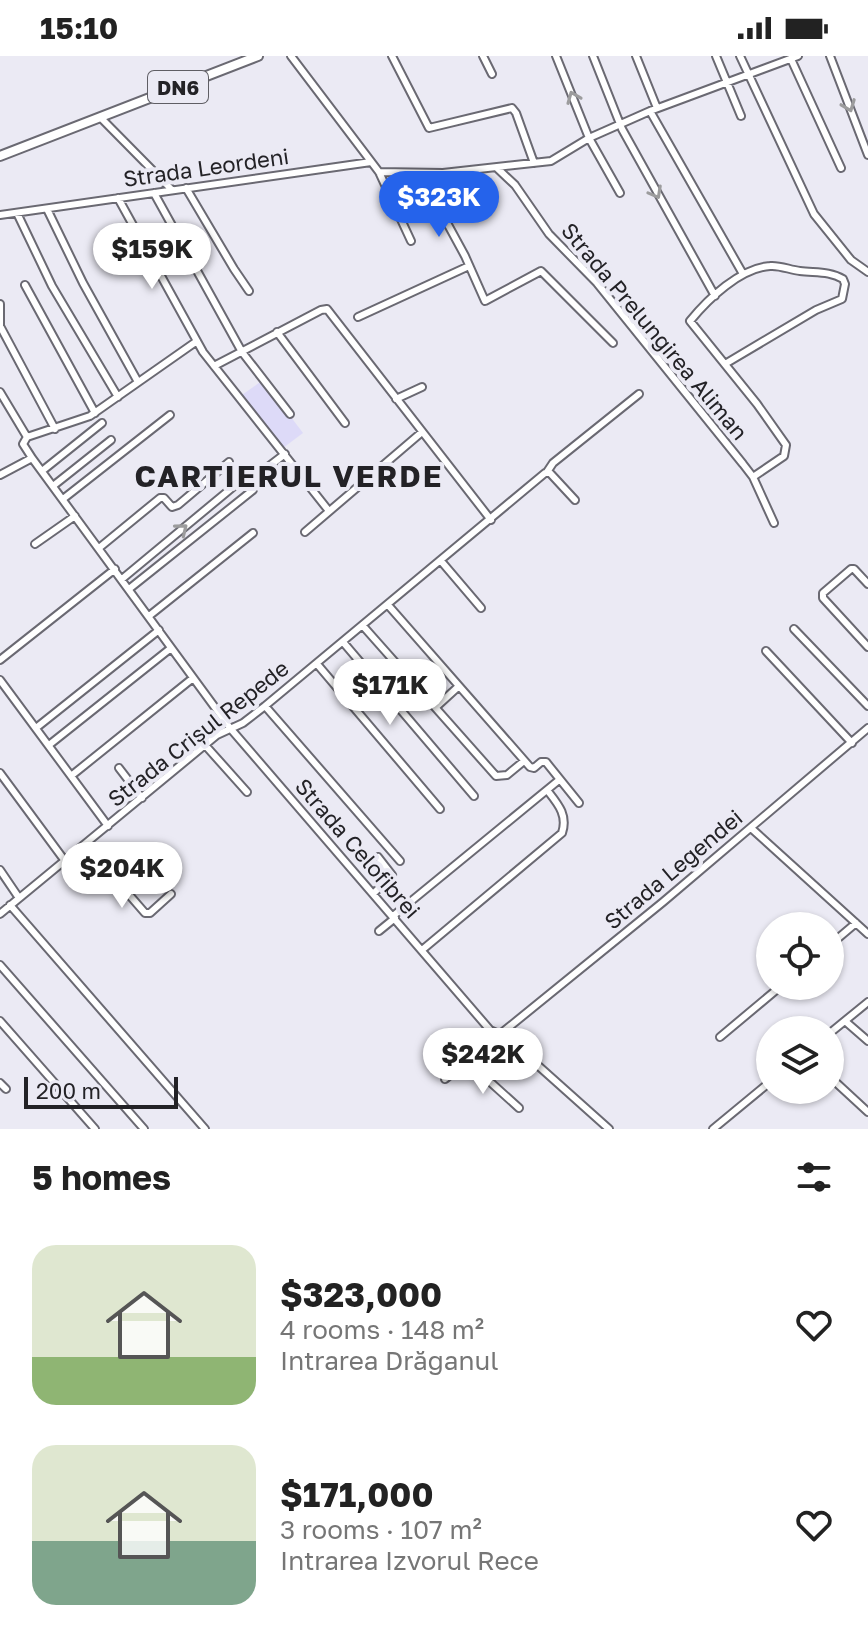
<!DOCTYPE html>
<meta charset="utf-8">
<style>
:root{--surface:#fff;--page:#f6f6f6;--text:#222;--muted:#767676;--accent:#2563eb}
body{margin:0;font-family:"Golos Text",sans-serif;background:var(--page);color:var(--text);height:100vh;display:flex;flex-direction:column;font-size:30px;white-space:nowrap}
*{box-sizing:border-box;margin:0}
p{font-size:26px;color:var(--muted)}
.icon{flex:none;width:44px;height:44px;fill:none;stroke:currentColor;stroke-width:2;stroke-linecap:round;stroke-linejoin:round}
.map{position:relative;height:1073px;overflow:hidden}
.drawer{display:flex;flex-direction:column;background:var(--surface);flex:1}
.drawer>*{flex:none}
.buttons{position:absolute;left:756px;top:856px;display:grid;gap:16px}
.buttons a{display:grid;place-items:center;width:88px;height:88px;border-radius:50%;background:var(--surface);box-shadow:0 2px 6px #0004;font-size:40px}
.scale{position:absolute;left:24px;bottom:20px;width:154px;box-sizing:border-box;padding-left:8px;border:4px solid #232226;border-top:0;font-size:22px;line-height:28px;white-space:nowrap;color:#232226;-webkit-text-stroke:6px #ebeaf4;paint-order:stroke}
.price{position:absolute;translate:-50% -68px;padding:0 18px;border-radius:28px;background:#fff;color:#222;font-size:26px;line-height:52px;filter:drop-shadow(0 2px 4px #0008)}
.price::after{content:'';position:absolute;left:50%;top:48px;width:24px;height:18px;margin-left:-12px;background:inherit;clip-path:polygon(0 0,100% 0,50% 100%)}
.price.selected{background:var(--accent);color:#fff}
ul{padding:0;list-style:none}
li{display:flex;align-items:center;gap:24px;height:200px;padding:0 32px}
li span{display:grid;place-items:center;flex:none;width:224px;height:160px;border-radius:24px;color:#555}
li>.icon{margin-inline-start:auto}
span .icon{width:96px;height:96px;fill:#fffc;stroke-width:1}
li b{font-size:34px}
h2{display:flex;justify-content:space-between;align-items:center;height:96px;padding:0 32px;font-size:34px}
.status{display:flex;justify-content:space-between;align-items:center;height:56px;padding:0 40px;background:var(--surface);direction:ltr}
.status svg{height:22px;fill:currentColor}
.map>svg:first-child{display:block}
.green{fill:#dddaf8}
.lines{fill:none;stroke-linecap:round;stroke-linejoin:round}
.minor-casing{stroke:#6a6972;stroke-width:10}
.major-casing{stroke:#6a6972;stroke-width:12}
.minor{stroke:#fff;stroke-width:6}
.major{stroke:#fff;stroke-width:8}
.oneway{stroke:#9c9c9d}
.labels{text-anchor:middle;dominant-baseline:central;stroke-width:8;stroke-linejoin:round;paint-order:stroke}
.shield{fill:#ebeaf4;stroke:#5f5e64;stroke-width:2}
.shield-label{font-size:20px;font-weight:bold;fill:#232226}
.street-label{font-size:22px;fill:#232226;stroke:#ebeaf4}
.district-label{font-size:30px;font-weight:bold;letter-spacing:2px;fill:#232226;stroke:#ebeaf4}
</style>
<div class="status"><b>15:10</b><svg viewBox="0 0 49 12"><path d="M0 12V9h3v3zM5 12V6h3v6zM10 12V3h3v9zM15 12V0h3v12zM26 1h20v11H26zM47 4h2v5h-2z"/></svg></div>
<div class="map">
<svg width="868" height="1073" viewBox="0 0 868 1073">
<rect width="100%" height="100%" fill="#ebeaf4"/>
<path class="green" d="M263,324L303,377L283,392L242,339Z"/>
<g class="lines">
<g class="minor-casing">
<path id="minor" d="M291,0L379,116L411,185
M392,0L429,72L512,52L516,57L534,107
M483,0L492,18
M556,0L589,82L620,137
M593,0L622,73L715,240
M636,0L657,52
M716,0L741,60
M740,0L814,158L851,204L868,216
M830,0L868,99
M791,3L841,112
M650,55L743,218
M100,61L172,134
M497,112L515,129L549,178L597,227L743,408L753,421L774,467
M463,115L472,143
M379,116L443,117L551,105L589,82L650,55L798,0
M402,117L434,143L465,200L485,245L541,215L613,287
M186,132L234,213L249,235
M154,137L242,296L290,358
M118,142L203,296L329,455
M47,153L83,227L138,326
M17,157L52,230L118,341
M0,159L371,106
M25,229L95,357
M0,248V270
M358,261L469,210
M0,270L55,373
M277,276L345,367
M725,308L816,254L842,243L845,228L843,223C830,215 815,217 800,215C790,214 780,209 770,210C740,212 708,243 690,265L757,348L786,389L784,400L753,421
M214,310L321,254L327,253L491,464
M0,336L27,381L23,388L32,402L230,672L490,974L506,981L609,1073
M396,343L422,331
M27,381L90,360L197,285
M42,415L102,367
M547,416L553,407L639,338
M0,419L32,402
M53,430L111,384
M63,443L170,359
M305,476L422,376
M35,488L75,460
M99,492L160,442H164L172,451L178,449L229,406
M441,505L481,552
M122,523L245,421L268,411L285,398
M868,528L854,513H851L823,537V542L868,591
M129,533L253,434
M388,549L530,711L534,712L541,706H546L579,747
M149,560L253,477
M363,570L496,720L507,719L524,705
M794,573L868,650
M343,586L474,740
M766,595L852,687
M0,604L115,513
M317,608L440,753
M0,624L108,770
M265,650L400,805
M436,651L459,630
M36,672L159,574
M49,689L171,592
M205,689L247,736
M119,712L142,742
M0,717L65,805
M71,720L193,622
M751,772L868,878
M85,788L145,857H150L171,838
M0,814L19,842
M116,825L141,803
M374,837L392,819L378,801
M10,849L205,1073
M0,858L217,679L243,667L265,650L545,417H550L575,444
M393,860L559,724
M379,875L395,862
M830,889L856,867
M422,894L562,777C568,759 558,748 547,734
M0,909L144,1073
M0,965L95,1073
M845,965L868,985
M830,977L868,946
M720,981L781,930
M467,1005L519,1052
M830,1021L868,1056
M445,1023L663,846L868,672
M0,1027L6,1033
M713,1073L770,1026"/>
</g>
<g class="major-casing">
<path id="major" d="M0,100L258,0"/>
</g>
<use href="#minor" class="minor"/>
<use href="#major" class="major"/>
</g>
<defs><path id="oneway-chevron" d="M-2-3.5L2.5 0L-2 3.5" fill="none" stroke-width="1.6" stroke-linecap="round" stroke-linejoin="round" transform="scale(2)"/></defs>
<g class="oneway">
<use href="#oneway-chevron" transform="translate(573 41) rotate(-112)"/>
<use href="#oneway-chevron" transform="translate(849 50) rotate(69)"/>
<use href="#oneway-chevron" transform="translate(656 137) rotate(61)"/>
<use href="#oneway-chevron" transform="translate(182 473) rotate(-39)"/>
</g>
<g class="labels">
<rect class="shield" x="148" y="15" width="60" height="32" rx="6"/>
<g class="shield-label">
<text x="178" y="31">DN6</text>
</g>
<g class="street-label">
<text transform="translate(206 111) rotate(-8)">Strada Leordeni</text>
<text transform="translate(655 275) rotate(50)">Strada Prelungirea Aliman</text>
<text transform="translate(198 677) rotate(-38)">Strada Crișul Repede</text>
<text transform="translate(358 792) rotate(49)">Strada Celofibrei</text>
<text transform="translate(673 813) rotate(-40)">Strada Legendei</text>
</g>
<g class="district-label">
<text x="289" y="420">CARTIERUL VERDE</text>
</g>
</g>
</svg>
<div class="buttons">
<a><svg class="icon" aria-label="locate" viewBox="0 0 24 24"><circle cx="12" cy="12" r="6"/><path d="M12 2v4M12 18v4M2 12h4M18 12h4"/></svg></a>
<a><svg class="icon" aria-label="layers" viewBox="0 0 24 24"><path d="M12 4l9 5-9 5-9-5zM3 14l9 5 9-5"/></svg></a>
</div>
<div class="scale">200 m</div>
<b class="price selected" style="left:439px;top:183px">$323K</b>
<b class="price" style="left:152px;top:235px">$159K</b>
<b class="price" style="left:390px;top:671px">$171K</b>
<b class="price" style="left:122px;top:854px">$204K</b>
<b class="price" style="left:483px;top:1040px">$242K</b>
</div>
<section class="drawer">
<h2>5 homes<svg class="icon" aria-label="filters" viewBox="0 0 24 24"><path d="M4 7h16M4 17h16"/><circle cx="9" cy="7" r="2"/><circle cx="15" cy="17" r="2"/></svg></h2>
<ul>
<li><span style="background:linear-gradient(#dfe7d0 70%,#8fb573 0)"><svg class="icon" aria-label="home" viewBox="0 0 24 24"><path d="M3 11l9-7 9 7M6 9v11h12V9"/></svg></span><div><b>$323,000</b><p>4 rooms · 148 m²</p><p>Intrarea Drăganul</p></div><svg class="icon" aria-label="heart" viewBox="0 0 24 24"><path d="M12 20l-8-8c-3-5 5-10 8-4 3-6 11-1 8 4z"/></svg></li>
<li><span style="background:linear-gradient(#dfe7d0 60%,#7fa58c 0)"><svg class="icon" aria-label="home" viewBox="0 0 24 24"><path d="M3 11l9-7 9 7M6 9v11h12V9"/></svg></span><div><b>$171,000</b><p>3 rooms · 107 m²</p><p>Intrarea Izvorul Rece</p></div><svg class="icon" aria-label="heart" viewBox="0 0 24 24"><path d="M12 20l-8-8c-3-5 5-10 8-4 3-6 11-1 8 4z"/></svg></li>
</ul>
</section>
